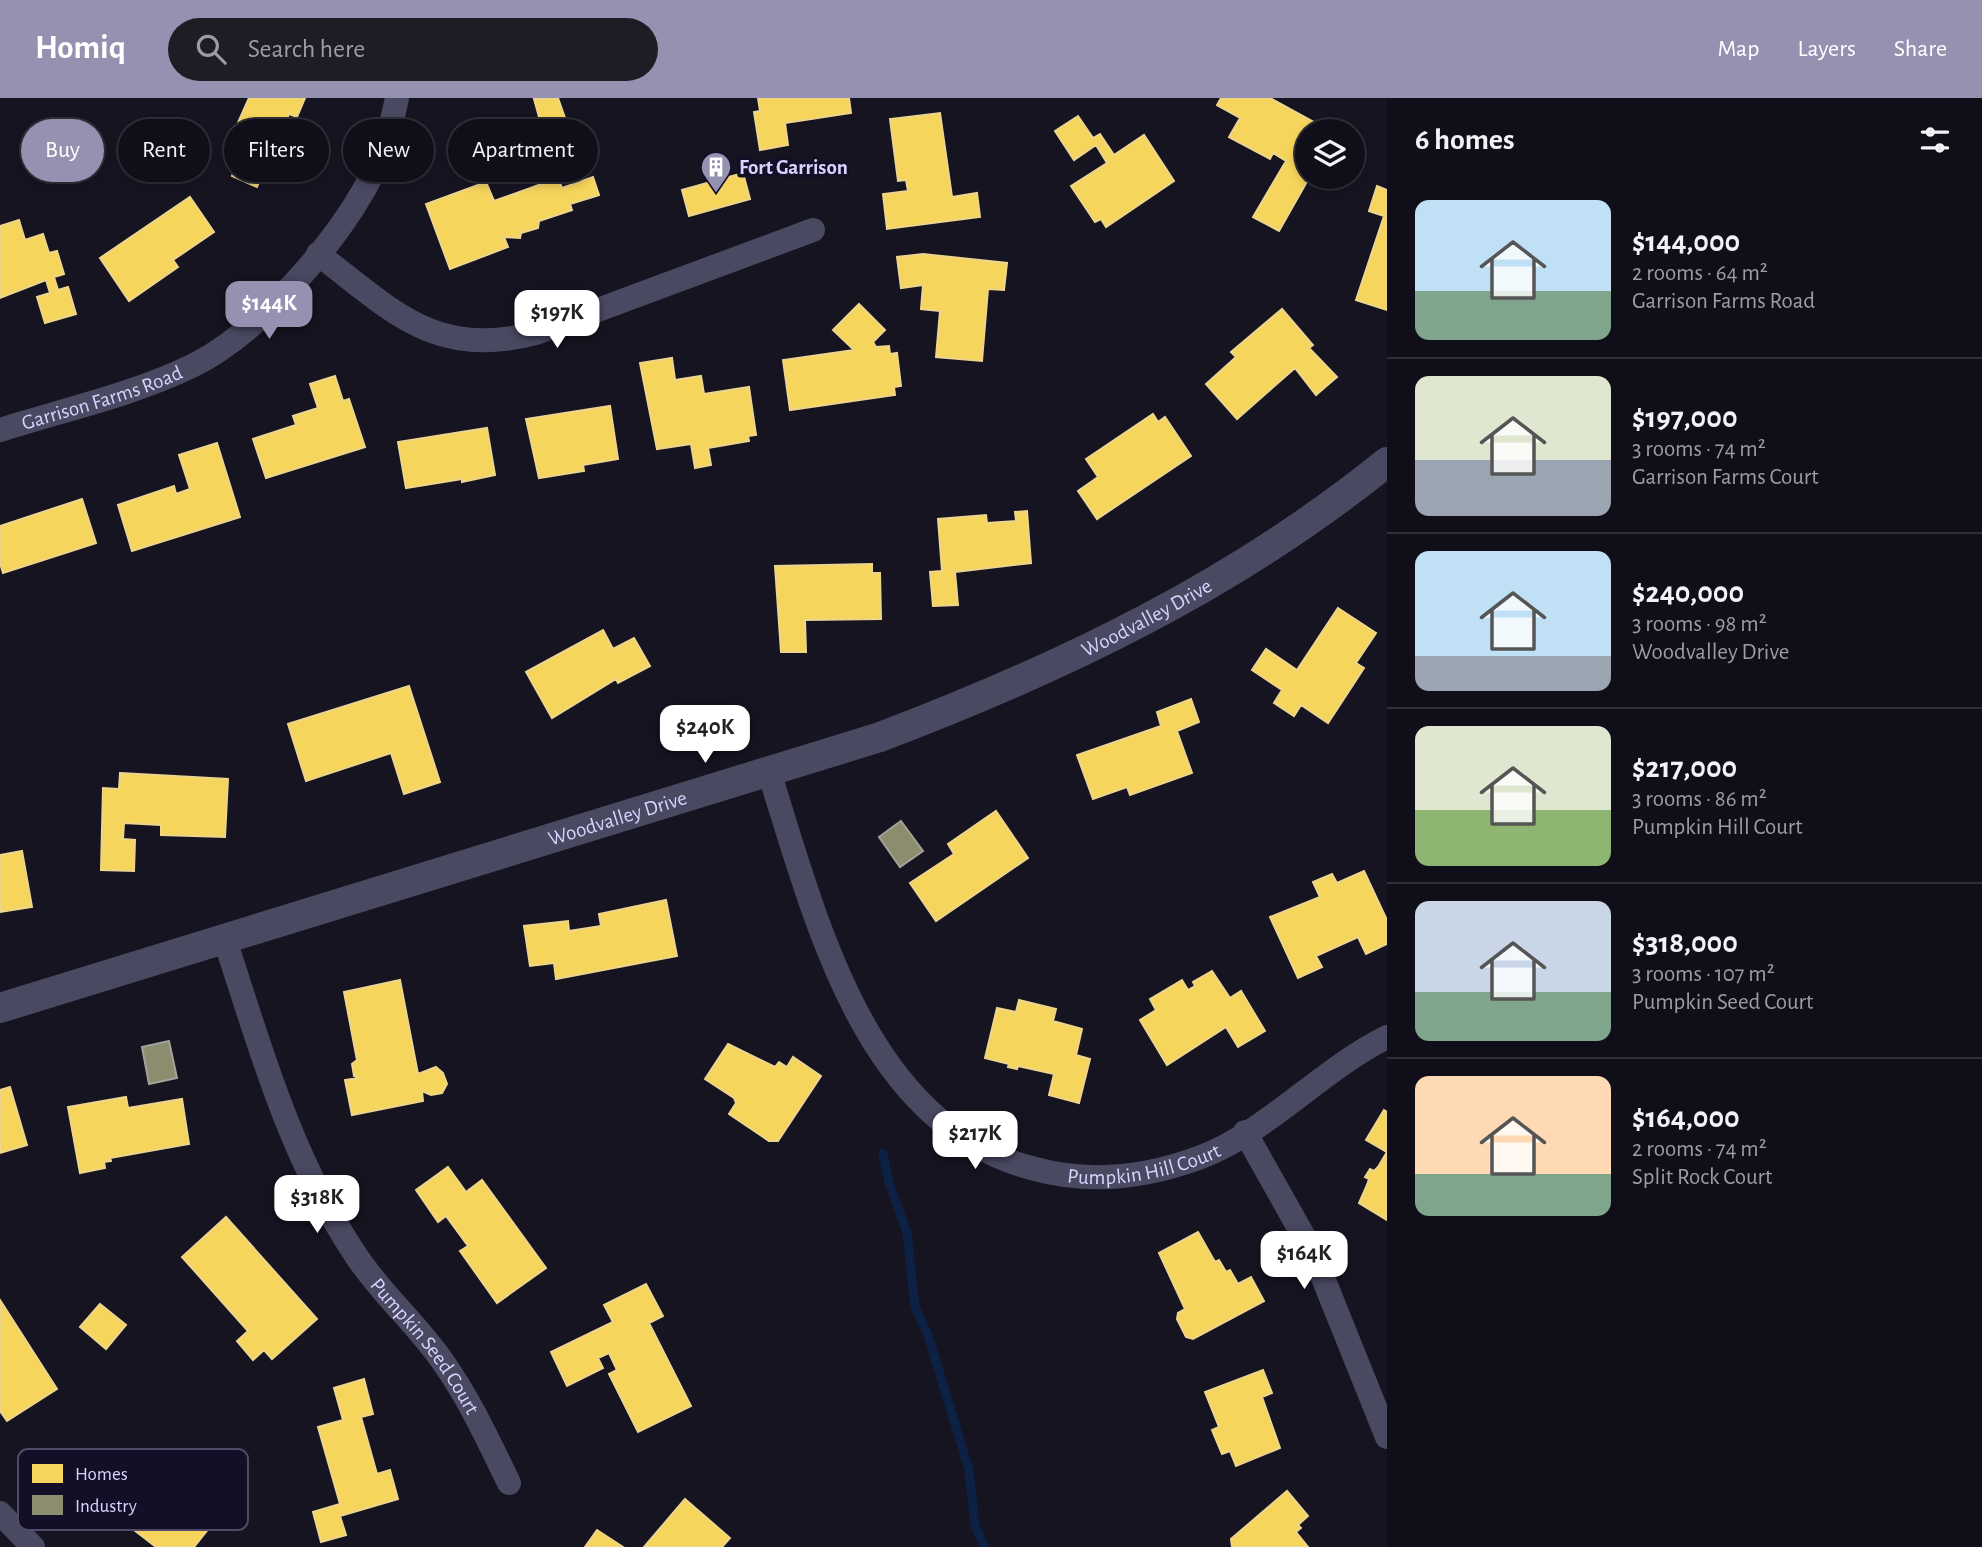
<!DOCTYPE html>
<meta charset="utf-8">
<style>
:root{--surface:#100f19;--page:#1e1d26;--text:#f1f3f6;--muted:#9c9ca2;--line:#302f38;--accent:#9591b1}
body{margin:0;font-family:"Alegreya Sans",sans-serif;background:var(--page);color:var(--text);height:100vh;display:flex;flex-direction:column;font-size:26px;white-space:nowrap}
*{box-sizing:border-box;margin:0}
p{font-size:23px;color:var(--muted)}
.icon{flex:none;width:38px;height:38px;fill:none;stroke:currentColor;stroke-width:2;stroke-linecap:round;stroke-linejoin:round}
.map{position:relative;flex:1;overflow:hidden}
.panel{display:flex;flex-direction:column;background:var(--surface);width:595px}
.panel>*{flex:none}
.top-card{position:absolute;left:21px;top:21px;width:665px;height:63px;display:flex;gap:14px}
.fabs{position:absolute;left:1295px;top:21px;display:grid;gap:14px}
.fabs a{display:grid;place-items:center;width:70px;height:70px;border-radius:50%;background:var(--surface);box-shadow:0 4px 10px #0003,0 0 0 2px var(--line);font-size:35px}
.price{position:absolute;translate:-50% -60px;padding:0 16px;border-radius:14px;background:#fff;color:#222;font-size:23px;line-height:46px;filter:drop-shadow(0 2px 4px #0008)}
.price::after{content:'';position:absolute;left:50%;top:42px;width:21px;height:16px;margin-left:-10px;background:inherit;clip-path:polygon(0 0,100% 0,50% 100%)}
.price.selected{background:var(--accent);color:#fff}
ul{padding:0;list-style:none}
li{display:flex;align-items:center;gap:21px;height:175px;padding:0 28px}
li+li{border-top:2px solid var(--line)}
li span{display:grid;place-items:center;flex:none;width:196px;height:140px;border-radius:14px;color:#555}
li>.icon{margin-inline-start:auto}
span .icon{width:84px;height:84px;fill:#fffc;stroke-width:1}
li b{font-size:30px}
h2{display:flex;justify-content:space-between;align-items:center;height:84px;padding:0 28px;font-size:30px}
.tag{padding:0 24px;border-radius:32px;background:var(--surface);box-shadow:0 4px 10px #0003,0 0 0 2px var(--line);font-size:24px;line-height:63px}
.tag.selected{background:var(--accent);color:#fff}
header{display:flex;align-items:center;gap:42px;box-sizing:border-box;height:98px;padding:0 35px;background:var(--accent);color:#fff}
header strong{font-size:33px}
nav{display:flex;gap:38px;margin-inline-start:auto;font-size:24px}
.search{width:490px;height:63px;background:var(--page);display:flex;align-items:center;gap:18px;box-sizing:border-box;padding:0 24px;border-radius:38px;color:var(--muted);font-size:26px}
main{display:flex;flex:1;min-height:0}
.map>svg:first-child{display:block}
.homes{fill:#f6d55c;stroke:#edd58d;stroke-width:2}
.industry{fill:#8c8c6e;stroke:#a3a29a;stroke-width:2}
.lines{fill:none;stroke-linecap:round;stroke-linejoin:round}
.stream{stroke:#0d2144;stroke-width:9}
.minor{stroke:#4a4962;stroke-width:24}
.tertiary{stroke:#4a4962;stroke-width:30}
.labels{text-anchor:middle;dominant-baseline:central;stroke-width:7;stroke-linejoin:round;paint-order:stroke}
.poi-label{font-size:21px;font-weight:bold;fill:#d9d4ff;stroke:#130f26;text-anchor:start}
.street-label{font-size:21px;fill:#d9d4ff;stroke:#130f26}
.key{fill:#130f26;stroke:#4e4a67;stroke-width:2}
.key-label{font-size:19px;fill:#d9d4ff}
</style>
<header>
<strong>Homiq</strong>
<div class="search"><svg class="icon" aria-label="search" viewBox="0 0 24 24"><circle cx="10" cy="10" r="6"/><path d="M15 15l6 6"/></svg>Search here</div>
<nav><a>Map</a><a>Layers</a><a>Share</a></nav>
</header>
<main>
<div class="map">
<svg width="1387" height="1449" viewBox="0 0 1387 1449">
<rect width="100%" height="100%" fill="#161421"/>
<path class="homes" d="M249,0H305L297,19L289,16L257,89L232,78L242,53L228,47Z
M558,0L571,37L567,38L572,56L551,62L534,1Z
M758,0H849L851,15L785,25L788,47L760,52L754,14L760,13Z
M1221,0H1270L1330,33H1307V73L1304,78L1309,80L1279,133L1253,119L1286,63L1273,55L1270,61L1229,39L1240,20L1217,7Z
M940,15L952,99L977,95L980,119L887,131L883,96L908,93L906,82L898,83L890,21Z
M1078,18L1093,40L1100,36L1114,57L1144,37L1174,83L1106,129L1101,121L1095,124L1071,88L1107,65L1096,47L1074,62L1055,33Z
M743,75L750,101L689,118L682,92Z
M593,79L599,97L570,106L572,112L539,123L538,130L521,135L520,140L504,139L508,149L450,171L426,106L486,84L494,103L558,80L562,90Z
M1377,88L1387,92V212L1356,202L1384,118L1369,113Z
M190,99L214,134L173,162L178,169L129,203L100,160Z
M19,122L25,142L43,136L49,155L57,153L64,176L54,179L58,192L68,189L76,216L45,225L37,199L50,195L46,182L0,200V128Z
M923,156L1007,165L1004,192L988,191L982,263L936,259L940,213L921,211L923,187L901,190L897,159Z
M859,206L885,232L873,244L876,249L889,248L890,256L897,255L901,288L894,289L895,297L790,312L783,262L854,252L833,232Z
M1282,211L1313,247L1309,250L1337,279L1316,297L1295,270L1237,321L1206,286L1236,259L1231,254Z
M672,260L675,282L701,278L704,296L749,289L756,337L748,338L749,343L708,350L711,367L695,370L691,346L657,351L640,265Z
M335,278L343,303L349,301L365,349L266,380L253,341L296,327L293,318L318,310L310,286Z
M610,308L618,361L583,367L584,373L539,380L526,321Z
M1153,316L1158,324L1165,319L1191,358L1097,421L1078,393L1098,379L1086,361Z
M487,330L495,377L462,384V381L406,390L398,344Z
M217,345L240,419L132,453L118,407L174,388L176,396L190,391L179,357Z
M82,401L96,445L3,475L0,465V428Z
M1027,413L1031,465L955,474L958,507L933,508L930,474L942,473L938,421L986,417L987,425L1016,423L1015,414Z
M872,466V475H880L881,521L805,522L806,554H781L775,468Z
M1338,510L1376,535L1356,565L1364,570L1328,625L1301,607L1294,618L1274,605L1282,592L1252,572L1266,551L1297,572Z
M603,532L613,551L634,540L650,568L618,585L616,581L552,620L526,574Z
M409,588L440,684L404,696L391,655L306,683L288,626Z
M1191,601L1199,624L1177,633L1192,675L1130,697L1127,689L1093,701L1077,657L1161,628L1157,614Z
M120,675L228,681L225,739L161,737V727L124,725L123,741L135,742L134,773L101,772L103,690L119,691Z
M996,713L1028,760L936,823L910,785L954,756L948,746Z
M22,753L32,809L0,814V757Z
M1364,773L1387,822V846L1366,856L1358,839L1316,858L1322,869L1298,880L1270,819L1320,799L1313,784L1332,776L1337,785Z
M666,802L677,858L556,881L554,865L530,868L524,828L568,823L569,833L601,828L599,816Z
M1212,873L1230,900L1241,893L1265,933L1238,949L1226,929L1167,967L1140,922L1156,912L1150,901L1182,882L1188,892L1195,888L1193,884Z
M400,882L418,976L436,969L443,975L447,986L442,995L431,997L422,993L423,1003L352,1017L345,982L358,980L354,978L352,966L357,962L344,894Z
M1019,902L1056,911L1053,923L1082,931L1076,957L1090,961L1079,1005L1049,997L1054,976L1018,968L1017,971L1008,969L1009,966L985,960L997,910L1016,914Z
M728,946L775,969L779,964L787,969L793,959L821,978L778,1043H769L729,1016L736,1005L734,1000L705,981Z
M10,989L27,1047L0,1055V992Z
M126,999L128,1010L182,1001L189,1046L110,1060L111,1063L104,1064L105,1070L80,1075L68,1009Z
M1384,1012L1387,1014V1054L1366,1042Z
M1387,1054V1122L1359,1105L1367,1087L1369,1081L1365,1079L1370,1071L1374,1073L1378,1069Z
M448,1069L466,1094L482,1082L546,1170L497,1205L460,1153L468,1148L446,1118L438,1124L416,1092Z
M226,1119L317,1221L272,1261L264,1252L253,1262L237,1243L248,1233L182,1159Z
M1198,1134L1215,1164L1219,1162L1226,1174L1230,1172L1238,1186L1251,1179L1264,1203L1193,1241L1186,1239L1177,1221L1178,1215L1185,1211L1159,1155Z
M646,1186L663,1218L649,1225L691,1308L638,1334L609,1276L617,1272L609,1255L598,1260L603,1270L567,1288L551,1254L613,1224L604,1207Z
M0,1202L57,1291L7,1323L0,1313Z
M100,1206L126,1227L106,1251L80,1229Z
M1263,1272L1272,1295L1262,1299L1280,1350L1236,1368L1230,1353L1222,1356L1212,1332L1219,1329L1205,1294Z
M364,1281L373,1316L361,1319L377,1376L390,1372L398,1401L340,1418L346,1437L321,1444L313,1414L340,1406L318,1329L343,1322L334,1290Z
M132,1354L217,1420L194,1449H156L129,1428L136,1420L107,1397L101,1404L75,1384L97,1355L118,1372Z
M1287,1393L1308,1418L1298,1427L1301,1430L1296,1434L1308,1449H1232L1231,1441Z
M685,1401L730,1440L722,1449H644Z
M597,1432L623,1449H585Z"/>
<path class="industry" d="M901,723L923,753L900,769L879,739Z
M169,943L177,980L149,986L142,949Z"/>
<g class="lines">
<path class="stream" d="M883,1056L889,1084L907,1135L915,1209L928,1237L969,1372L975,1428L985,1449"/>
<g class="minor">
<path d="M318,156C392,212 435,262 536,235L813,132"/>
<path id="s1" d="M0,332C63,312 132,297 192,268C260,235 342,139 375,71C386,49 392,24 397,0"/>
<path id="s2" d="M769,674C816,821 864,1028 1035,1071C1091,1086 1148,1079 1201,1059C1267,1034 1322,971 1387,939"/>
<path id="s3" d="M225,842C261,952 290,1058 355,1156C380,1195 417,1226 443,1264C470,1302 489,1344 509,1385"/>
<path d="M1245,1034L1313,1155L1387,1339"/>
<path d="M0,1415L33,1449"/>
</g>
<path class="tertiary" id="s4" d="M0,910L880,639C1062,570 1235,487 1387,364"/>
</g>
<defs>
<g id="building-pin" transform="scale(1.575)"><path d="M0 17L-7.5 6A9.5 9.5 0 1 1 7.5 6Z" fill="#9591b1" stroke="#130f26"/><path d="M-4-6H4V6H1V3H-1V6H-4ZM-2.5-4.3h1.7v1.8h-1.7ZM.8-4.3h1.7v1.8H.8ZM-2.5-1h1.7V.8h-1.7ZM.8-1h1.7V.8H.8Z" fill="#fff"/></g>
</defs>
<g fill-rule="evenodd">
<use href="#building-pin" x="716" y="69"/>
</g>
<g class="labels">
<g class="poi-label">
<text x="739" y="69">Fort Garrison</text>
</g>
<g class="street-label">
<text stroke="none"><textPath href="#s1" startOffset="107">Garrison Farms Road</textPath></text>
<text stroke="none"><textPath href="#s4" startOffset="1213">Woodvalley Drive</textPath></text>
<text stroke="none"><textPath href="#s4" startOffset="646">Woodvalley Drive</textPath></text>
<text stroke="none"><textPath href="#s2" startOffset="612">Pumpkin Hill Court</textPath></text>
<text stroke="none"><textPath href="#s3" startOffset="457">Pumpkin Seed Court</textPath></text>
</g>
</g>
<rect x="18" y="1351" width="230" height="81" rx="10" class="key"/>
<rect x="32" y="1366" width="31" height="19" fill="#f6d55c"/>
<rect x="32" y="1397" width="31" height="20" fill="#8c8c6e"/>
<g class="key-label">
<text x="75" y="1382">Homes</text>
<text x="75" y="1414">Industry</text>
</g>
</svg>
<div class="fabs">
<a><svg class="icon" aria-label="layers" viewBox="0 0 24 24"><path d="M12 4l9 5-9 5-9-5zM3 14l9 5 9-5"/></svg></a>
</div>
<b class="price selected" style="left:269px;top:243px">$144K</b>
<b class="price" style="left:557px;top:252px">$197K</b>
<b class="price" style="left:705px;top:667px">$240K</b>
<b class="price" style="left:975px;top:1073px">$217K</b>
<b class="price" style="left:317px;top:1137px">$318K</b>
<b class="price" style="left:1304px;top:1193px">$164K</b>
<div class="top-card">
<a class="tag selected">Buy</a>
<a class="tag">Rent</a>
<a class="tag">Filters</a>
<a class="tag">New</a>
<a class="tag">Apartment</a>
</div>
</div>
<section class="panel">
<h2>6 homes<svg class="icon" aria-label="filters" viewBox="0 0 24 24"><path d="M4 7h16M4 17h16"/><circle cx="9" cy="7" r="2"/><circle cx="15" cy="17" r="2"/></svg></h2>
<ul>
<li><span style="background:linear-gradient(#bfe0f5 65%,#7fa58c 0)"><svg class="icon" aria-label="home" viewBox="0 0 24 24"><path d="M3 11l9-7 9 7M6 9v11h12V9"/></svg></span><div><b>$144,000</b><p>2 rooms · 64 m²</p><p>Garrison Farms Road</p></div></li>
<li><span style="background:linear-gradient(#dfe7d0 60%,#9aa5b1 0)"><svg class="icon" aria-label="home" viewBox="0 0 24 24"><path d="M3 11l9-7 9 7M6 9v11h12V9"/></svg></span><div><b>$197,000</b><p>3 rooms · 74 m²</p><p>Garrison Farms Court</p></div></li>
<li><span style="background:linear-gradient(#bfe0f5 75%,#9aa5b1 0)"><svg class="icon" aria-label="home" viewBox="0 0 24 24"><path d="M3 11l9-7 9 7M6 9v11h12V9"/></svg></span><div><b>$240,000</b><p>3 rooms · 98 m²</p><p>Woodvalley Drive</p></div></li>
<li><span style="background:linear-gradient(#dfe7d0 60%,#8fb573 0)"><svg class="icon" aria-label="home" viewBox="0 0 24 24"><path d="M3 11l9-7 9 7M6 9v11h12V9"/></svg></span><div><b>$217,000</b><p>3 rooms · 86 m²</p><p>Pumpkin Hill Court</p></div></li>
<li><span style="background:linear-gradient(#c9d6e8 65%,#7fa58c 0)"><svg class="icon" aria-label="home" viewBox="0 0 24 24"><path d="M3 11l9-7 9 7M6 9v11h12V9"/></svg></span><div><b>$318,000</b><p>3 rooms · 107 m²</p><p>Pumpkin Seed Court</p></div></li>
<li><span style="background:linear-gradient(#ffd9b3 70%,#7fa58c 0)"><svg class="icon" aria-label="home" viewBox="0 0 24 24"><path d="M3 11l9-7 9 7M6 9v11h12V9"/></svg></span><div><b>$164,000</b><p>2 rooms · 74 m²</p><p>Split Rock Court</p></div></li>
</ul>
</section>
</main>
